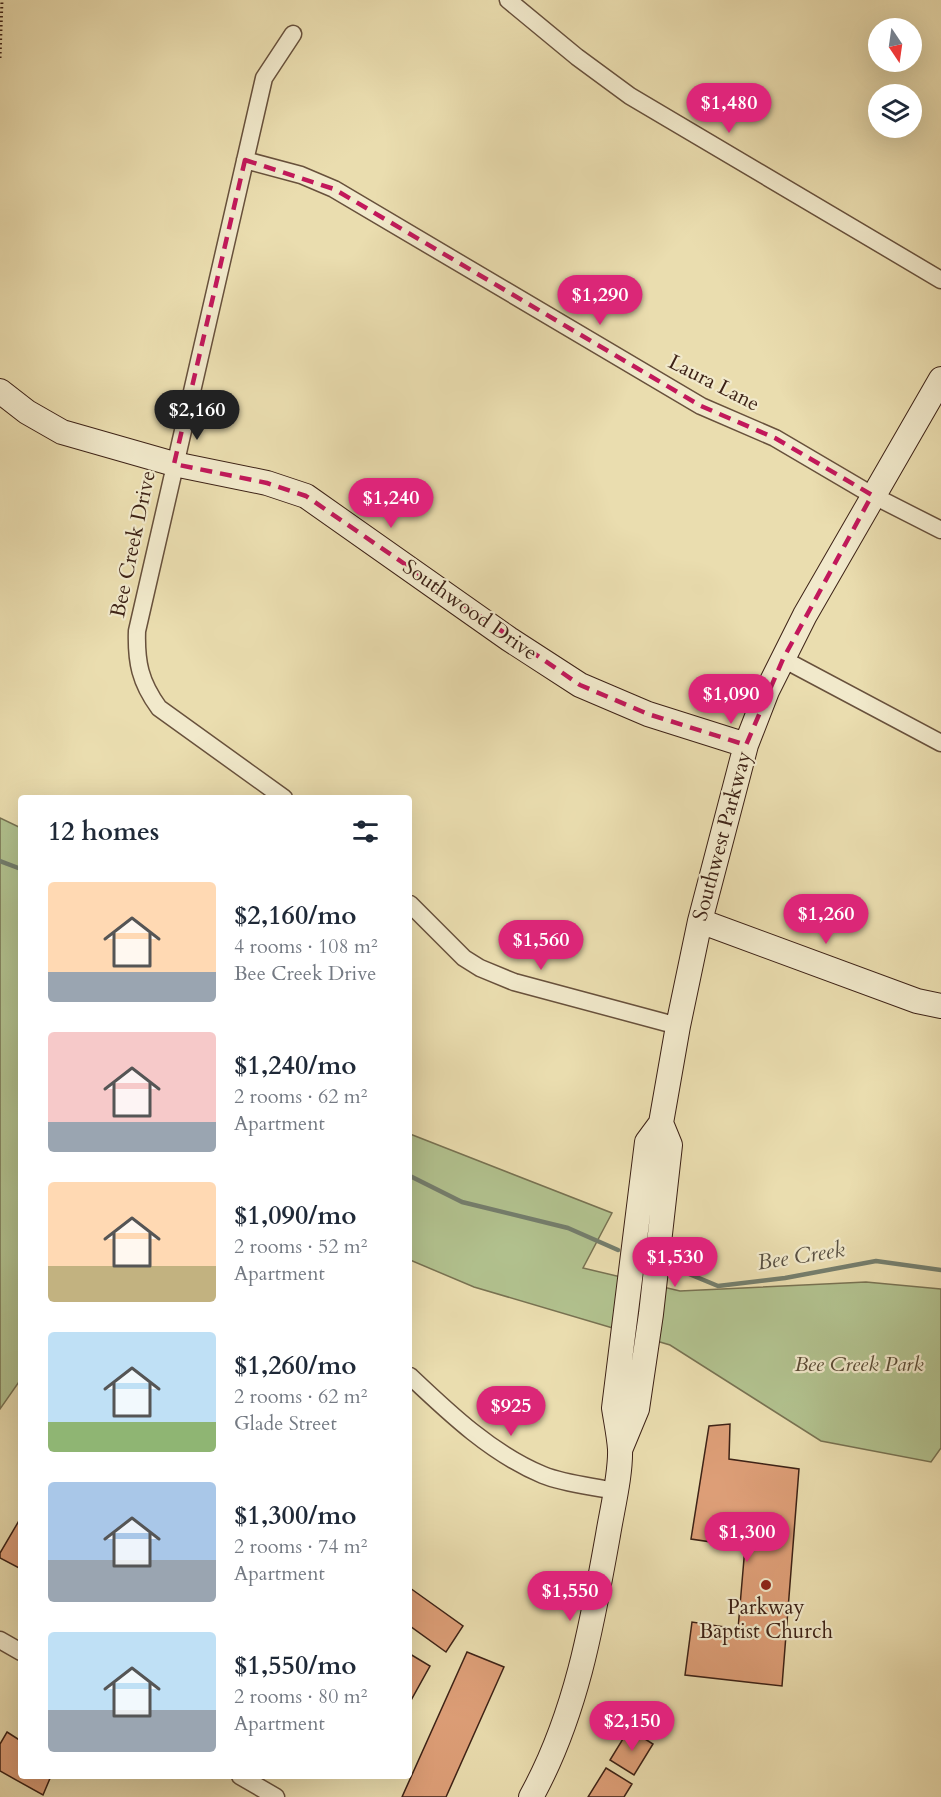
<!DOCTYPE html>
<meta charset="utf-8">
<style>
:root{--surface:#fff;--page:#f2f2f3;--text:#1f2937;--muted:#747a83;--accent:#db2777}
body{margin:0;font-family:Cardo,serif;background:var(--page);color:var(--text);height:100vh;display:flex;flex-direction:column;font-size:22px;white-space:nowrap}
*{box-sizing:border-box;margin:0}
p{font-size:20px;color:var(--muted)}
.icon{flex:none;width:33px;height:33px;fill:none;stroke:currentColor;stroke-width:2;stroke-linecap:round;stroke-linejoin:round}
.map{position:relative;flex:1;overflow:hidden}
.panel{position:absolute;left:18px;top:795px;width:394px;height:984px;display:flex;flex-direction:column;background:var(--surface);border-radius:6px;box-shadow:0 6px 24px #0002}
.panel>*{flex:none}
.needle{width:39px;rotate:167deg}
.controls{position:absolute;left:868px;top:18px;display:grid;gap:12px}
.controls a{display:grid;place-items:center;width:54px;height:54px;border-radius:50%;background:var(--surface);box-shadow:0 6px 24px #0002;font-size:30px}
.price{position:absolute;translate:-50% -51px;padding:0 14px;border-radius:21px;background:var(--accent);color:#fff;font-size:20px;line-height:39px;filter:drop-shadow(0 2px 3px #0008)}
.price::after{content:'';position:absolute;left:50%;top:36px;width:18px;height:14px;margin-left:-9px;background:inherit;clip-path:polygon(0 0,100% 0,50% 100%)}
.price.on{background:#222;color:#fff}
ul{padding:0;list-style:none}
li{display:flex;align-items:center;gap:18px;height:150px;padding:0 30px}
li span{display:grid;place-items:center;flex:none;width:168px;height:120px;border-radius:6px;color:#555}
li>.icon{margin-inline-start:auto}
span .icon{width:72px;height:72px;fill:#fffc;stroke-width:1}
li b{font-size:26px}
h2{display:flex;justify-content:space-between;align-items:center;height:72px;padding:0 30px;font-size:26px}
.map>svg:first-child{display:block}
.green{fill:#b2c28f;stroke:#787252;stroke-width:1.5}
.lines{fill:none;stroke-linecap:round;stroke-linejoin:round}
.stream{stroke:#747e6d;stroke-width:4.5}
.building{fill:#de9f78;stroke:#3d2216;stroke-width:1.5}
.street-casing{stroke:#68513c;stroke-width:19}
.secondary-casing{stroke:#3d2216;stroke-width:26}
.path{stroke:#3d2216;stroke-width:3;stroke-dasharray:1.5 3;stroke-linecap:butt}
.street{stroke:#f1e9cb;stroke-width:16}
.secondary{stroke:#f1e9cb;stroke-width:24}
.marked{fill:none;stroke:#c2185b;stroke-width:4.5;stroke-dasharray:12 8;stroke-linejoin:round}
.poi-dot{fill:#8f2418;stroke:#f1e9cb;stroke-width:2}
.labels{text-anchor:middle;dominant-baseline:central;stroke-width:4.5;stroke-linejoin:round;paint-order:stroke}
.street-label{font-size:21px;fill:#3d2216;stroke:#f1e9cb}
.park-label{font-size:21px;font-style:italic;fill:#5a4a34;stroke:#f1e9cb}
.poi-label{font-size:21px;fill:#3d2216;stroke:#f1e9cb}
.water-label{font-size:22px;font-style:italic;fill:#585042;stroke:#f1e9cb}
</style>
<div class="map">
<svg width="941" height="1797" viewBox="0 0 941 1797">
<rect width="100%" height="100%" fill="#eaddaf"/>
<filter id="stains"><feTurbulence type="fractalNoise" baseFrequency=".00333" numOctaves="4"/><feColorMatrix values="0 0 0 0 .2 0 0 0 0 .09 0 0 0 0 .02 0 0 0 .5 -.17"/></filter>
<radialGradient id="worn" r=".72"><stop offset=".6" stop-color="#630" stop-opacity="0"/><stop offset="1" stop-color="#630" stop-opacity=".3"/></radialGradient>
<path class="green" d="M0,818L21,828V1379L0,1409Z
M410,1134L612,1213L583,1268L680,1291L866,1282L941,1289V1448L931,1462L821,1441L670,1345L474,1287L410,1260Z"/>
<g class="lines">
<path class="stream" d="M0,861L21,869
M410,1176L462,1202L568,1228L618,1250
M670,1266L718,1286L785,1278L876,1261L941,1270"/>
</g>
<path class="building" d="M730,1424L729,1459L799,1469L782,1686L685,1675L692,1622L738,1629L745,1547L691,1539L709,1426Z
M20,1519L21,1520V1569L0,1558V1553Z
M410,1588L463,1626L446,1652L410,1626Z
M467,1652L504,1667L446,1797H402Z
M410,1654L430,1666L410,1702Z
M629,1729L653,1744L634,1775L610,1760Z
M7,1732L21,1741V1776H51L43,1795L0,1771V1744Z
M606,1768L632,1784L624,1797H588Z"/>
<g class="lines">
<g class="street-casing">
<path id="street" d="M508,0L577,57L630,96L941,280
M245,160L301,175L334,189L701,406L775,438L872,495L941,530
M783,659L941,743
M284,798L159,708C140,682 136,662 137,631L264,78L293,34
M410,904L464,958L480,968L514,982L678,1026
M410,1376C449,1413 492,1454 543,1475C565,1484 592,1486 615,1491
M0,1640L21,1652
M240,1776L276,1797"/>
</g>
<g class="secondary-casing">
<path id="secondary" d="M0,391L27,412L62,432L174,464L267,483L306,496L509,639L580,685L648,714L746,745
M700,921L917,1001L941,1006
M620,1450L637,1409L651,1314L670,1145L661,1123
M531,1797C576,1716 592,1625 608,1535C612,1510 621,1474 620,1449C619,1435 616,1421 614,1408L647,1142L661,1123L678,1026L700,921L746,745L767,691L805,615L941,379"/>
</g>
<path class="path" d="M0,58L2,0"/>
<use href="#street" class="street"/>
<use href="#secondary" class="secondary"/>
</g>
<path class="marked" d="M245,160L334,189L701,406L775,438L872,495L783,659L746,745L648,714L580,685L306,496L267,483L174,464Z"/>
<circle class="poi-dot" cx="766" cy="1585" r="6"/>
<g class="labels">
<g class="street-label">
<text transform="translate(714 383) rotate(27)">Laura Lane</text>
<text transform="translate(133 544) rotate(-78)">Bee Creek Drive</text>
<text transform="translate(470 610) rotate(35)">Southwood Drive</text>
<text transform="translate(722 836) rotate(-75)">Southwest Parkway</text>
</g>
<g class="park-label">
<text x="859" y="1364">Bee Creek Park</text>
</g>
<g class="poi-label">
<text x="766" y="1607">Parkway<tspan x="766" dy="24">Baptist Church</tspan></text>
</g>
<g class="water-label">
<text transform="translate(801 1256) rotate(-9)">Bee Creek</text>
</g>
</g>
<rect width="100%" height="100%" filter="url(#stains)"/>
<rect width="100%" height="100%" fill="url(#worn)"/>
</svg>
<div class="controls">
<a><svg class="needle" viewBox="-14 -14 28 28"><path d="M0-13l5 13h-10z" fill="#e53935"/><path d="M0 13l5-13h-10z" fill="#747a83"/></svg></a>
<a><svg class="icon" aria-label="layers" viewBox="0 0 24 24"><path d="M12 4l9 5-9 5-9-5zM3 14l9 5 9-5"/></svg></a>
</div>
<b class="price" style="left:729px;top:134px">$1,480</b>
<b class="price" style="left:600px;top:326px">$1,290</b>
<b class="price on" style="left:197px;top:441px">$2,160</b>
<b class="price" style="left:391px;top:529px">$1,240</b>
<b class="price" style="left:731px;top:725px">$1,090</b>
<b class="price" style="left:826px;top:945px">$1,260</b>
<b class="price" style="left:541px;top:971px">$1,560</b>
<b class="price" style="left:675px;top:1288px">$1,530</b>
<b class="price" style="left:511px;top:1437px">$925</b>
<b class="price" style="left:747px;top:1563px">$1,300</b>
<b class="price" style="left:570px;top:1622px">$1,550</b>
<b class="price" style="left:632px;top:1752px">$2,150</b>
<section class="panel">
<h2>12 homes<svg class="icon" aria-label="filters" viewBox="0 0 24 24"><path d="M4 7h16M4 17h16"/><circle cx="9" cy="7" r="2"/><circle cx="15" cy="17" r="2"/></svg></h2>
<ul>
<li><span style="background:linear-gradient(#ffd9b3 75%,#9aa5b1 0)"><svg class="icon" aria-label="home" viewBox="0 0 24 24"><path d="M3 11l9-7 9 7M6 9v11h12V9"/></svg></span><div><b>$2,160/mo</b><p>4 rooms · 108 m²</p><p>Bee Creek Drive</p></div></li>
<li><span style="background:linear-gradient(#f6c9c9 75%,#9aa5b1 0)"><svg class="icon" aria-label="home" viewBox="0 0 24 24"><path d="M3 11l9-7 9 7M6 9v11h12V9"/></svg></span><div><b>$1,240/mo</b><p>2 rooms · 62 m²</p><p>Apartment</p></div></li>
<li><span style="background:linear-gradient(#ffd9b3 70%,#c2b280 0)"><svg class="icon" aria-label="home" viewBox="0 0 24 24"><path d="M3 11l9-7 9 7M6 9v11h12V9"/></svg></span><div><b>$1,090/mo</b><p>2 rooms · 52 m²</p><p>Apartment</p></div></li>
<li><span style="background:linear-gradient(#bfe0f5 75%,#8fb573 0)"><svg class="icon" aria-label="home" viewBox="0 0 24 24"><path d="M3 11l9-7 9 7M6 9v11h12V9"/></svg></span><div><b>$1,260/mo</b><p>2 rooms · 62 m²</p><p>Glade Street</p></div></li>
<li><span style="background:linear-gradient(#a9c7e8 65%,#9aa5b1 0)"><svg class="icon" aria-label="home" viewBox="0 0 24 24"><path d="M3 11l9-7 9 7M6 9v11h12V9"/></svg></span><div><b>$1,300/mo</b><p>2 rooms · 74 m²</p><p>Apartment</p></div></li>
<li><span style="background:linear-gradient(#bfe0f5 65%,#9aa5b1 0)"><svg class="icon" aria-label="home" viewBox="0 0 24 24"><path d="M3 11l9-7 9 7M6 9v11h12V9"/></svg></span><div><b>$1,550/mo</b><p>2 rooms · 80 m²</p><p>Apartment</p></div></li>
</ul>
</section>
</div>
